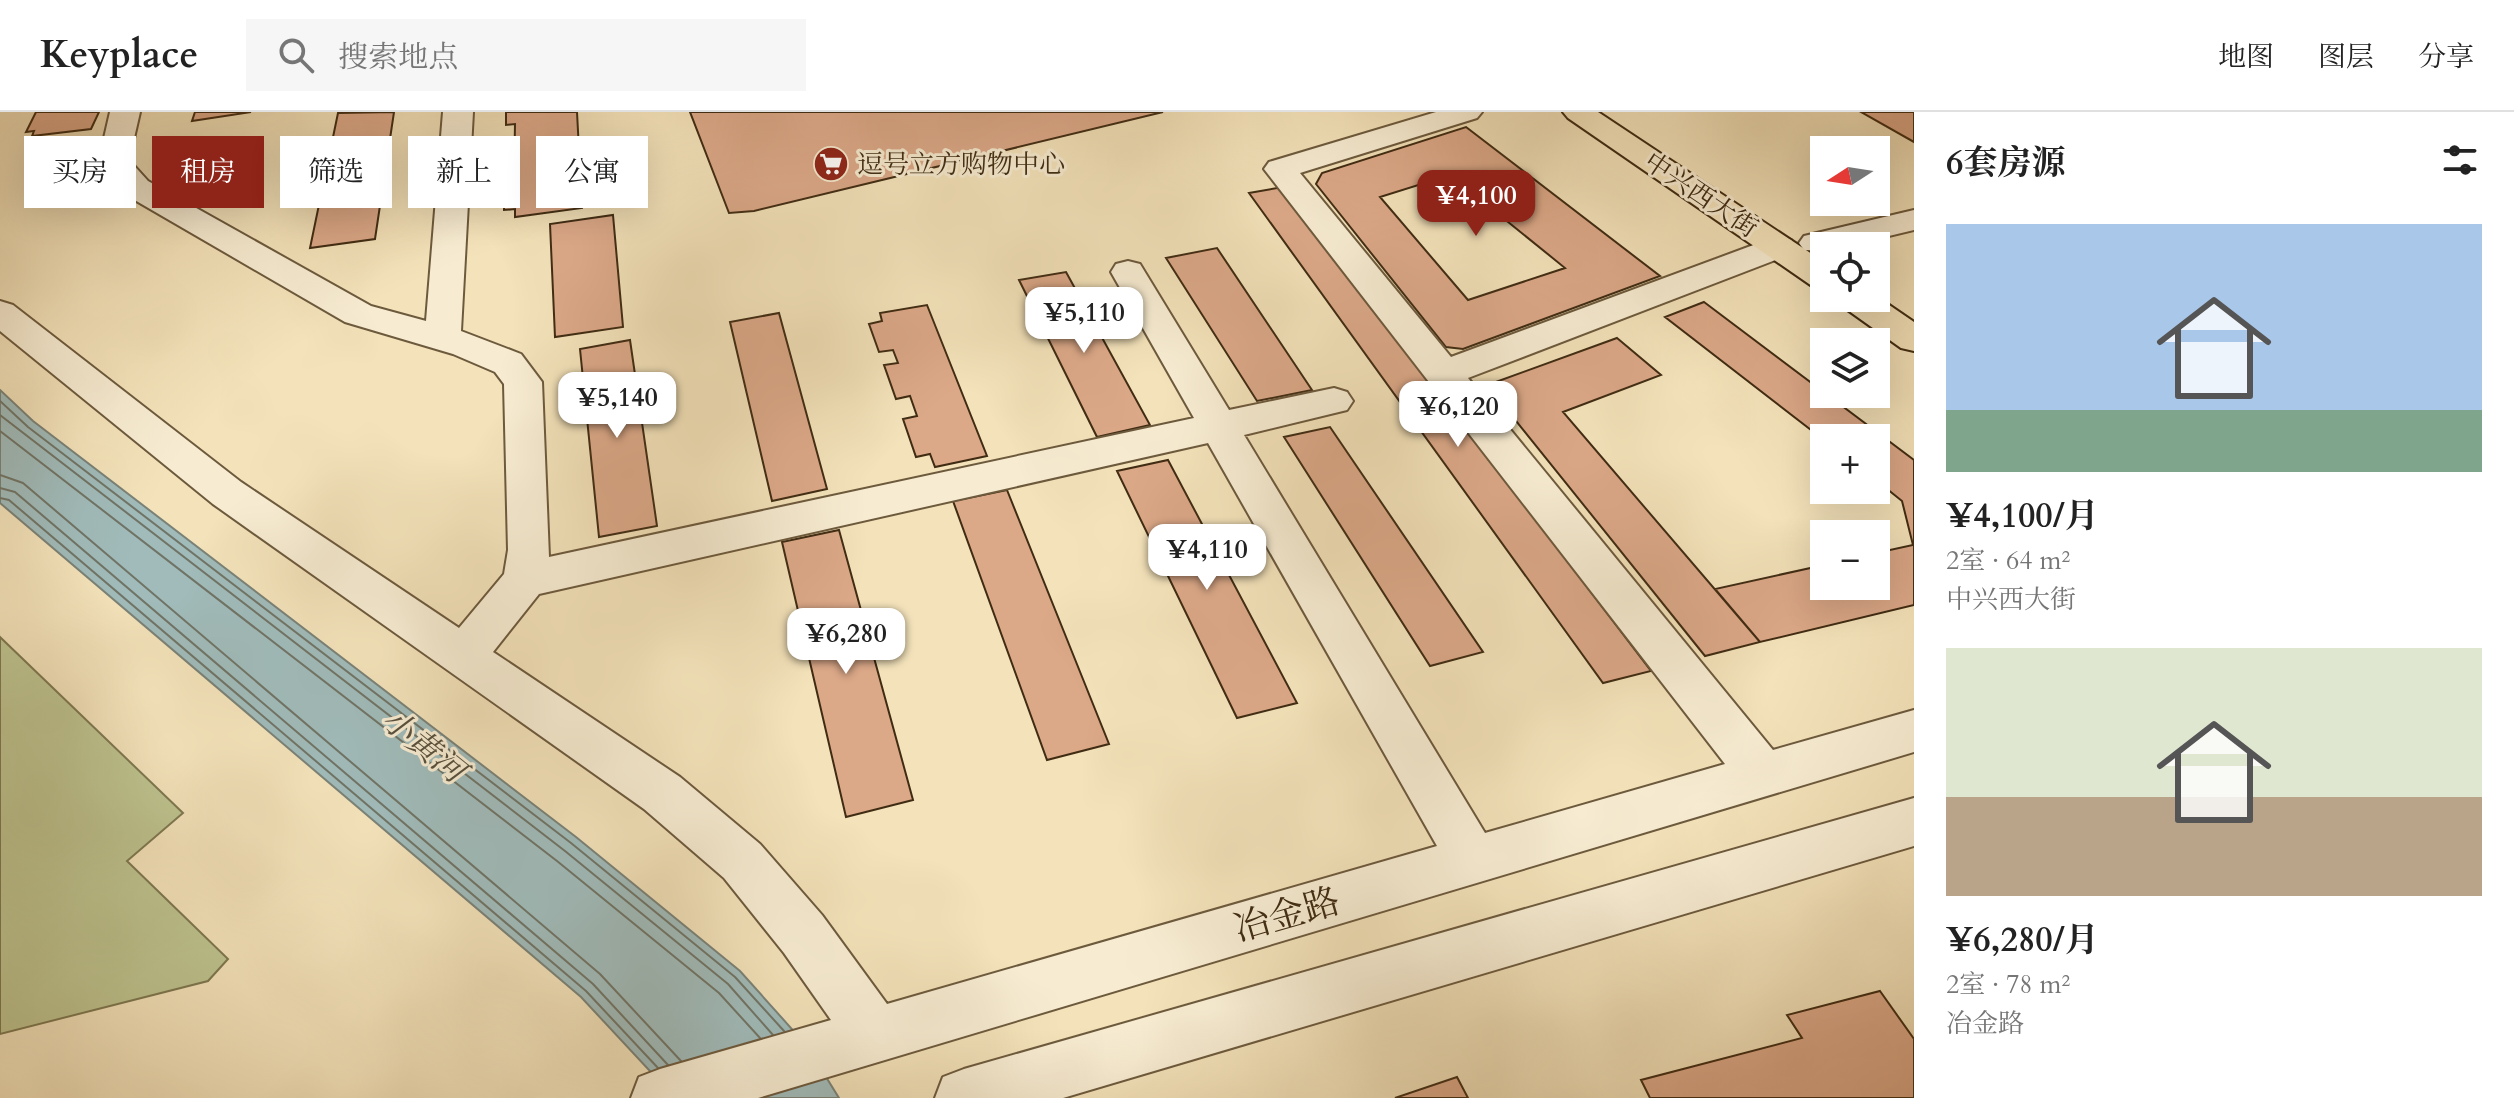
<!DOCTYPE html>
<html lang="zh">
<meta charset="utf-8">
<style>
:root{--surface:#fff;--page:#f6f6f6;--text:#222;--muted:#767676;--line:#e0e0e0;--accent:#8f2418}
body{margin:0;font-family:Cardo,"Noto Serif SC",serif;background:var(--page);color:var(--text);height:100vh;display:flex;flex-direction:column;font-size:30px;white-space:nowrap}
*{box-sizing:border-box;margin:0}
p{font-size:26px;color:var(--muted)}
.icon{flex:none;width:44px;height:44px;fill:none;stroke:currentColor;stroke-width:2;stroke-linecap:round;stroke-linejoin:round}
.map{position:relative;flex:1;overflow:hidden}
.side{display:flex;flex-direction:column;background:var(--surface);width:600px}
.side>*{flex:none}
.banner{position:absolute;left:24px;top:24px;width:760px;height:72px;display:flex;gap:16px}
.needle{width:52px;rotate:258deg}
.buttons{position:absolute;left:1810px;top:24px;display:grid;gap:16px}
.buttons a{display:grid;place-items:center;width:80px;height:80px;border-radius:0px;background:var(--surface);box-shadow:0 8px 32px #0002;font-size:40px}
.price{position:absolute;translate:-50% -68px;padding:0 18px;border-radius:16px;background:#fff;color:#222;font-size:26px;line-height:52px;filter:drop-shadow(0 2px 4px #0008)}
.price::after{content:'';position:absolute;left:50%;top:48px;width:24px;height:18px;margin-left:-12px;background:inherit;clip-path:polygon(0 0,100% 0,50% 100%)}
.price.on{background:var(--accent);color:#fff}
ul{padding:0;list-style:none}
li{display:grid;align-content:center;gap:16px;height:424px;padding:0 32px}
li span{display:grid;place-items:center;height:248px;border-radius:0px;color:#555}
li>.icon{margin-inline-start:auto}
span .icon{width:144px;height:144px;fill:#fffc;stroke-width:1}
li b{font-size:34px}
h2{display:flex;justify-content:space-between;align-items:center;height:96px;padding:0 32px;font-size:34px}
.chip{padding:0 28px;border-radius:0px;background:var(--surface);box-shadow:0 8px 32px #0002;font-size:28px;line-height:72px}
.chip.on{background:var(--accent);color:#fff}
header{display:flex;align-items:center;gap:48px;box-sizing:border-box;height:112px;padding:0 40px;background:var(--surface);border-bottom:2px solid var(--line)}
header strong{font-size:38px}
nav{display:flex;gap:44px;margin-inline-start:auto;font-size:28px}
.search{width:560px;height:72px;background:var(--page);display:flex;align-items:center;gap:20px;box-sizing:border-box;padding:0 28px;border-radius:0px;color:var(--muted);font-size:30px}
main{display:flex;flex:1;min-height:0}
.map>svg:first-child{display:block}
.green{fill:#bdc38f;stroke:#7e7851;stroke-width:2}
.water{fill:#a0bbba;stroke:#7a8277;stroke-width:2}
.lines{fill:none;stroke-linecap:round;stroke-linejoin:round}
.shore{stroke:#707466;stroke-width:2}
.building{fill:#dba888;stroke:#402c13;stroke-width:2;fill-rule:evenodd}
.minor-casing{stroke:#6d5a3d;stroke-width:4}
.major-casing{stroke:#402c13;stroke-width:4}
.minor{fill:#f7ecd2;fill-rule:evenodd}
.major{fill:#f3e2ba;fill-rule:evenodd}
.labels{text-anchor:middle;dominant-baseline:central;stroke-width:6;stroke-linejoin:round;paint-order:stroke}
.far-poi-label{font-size:26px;fill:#402c13;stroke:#f7ecd2;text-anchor:start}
.far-street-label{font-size:26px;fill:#402c13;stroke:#f7ecd2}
.water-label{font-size:32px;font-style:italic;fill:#58503d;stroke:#f7ecd2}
.near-street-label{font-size:36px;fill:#402c13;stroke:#f7ecd2}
</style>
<header>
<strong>Keyplace</strong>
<div class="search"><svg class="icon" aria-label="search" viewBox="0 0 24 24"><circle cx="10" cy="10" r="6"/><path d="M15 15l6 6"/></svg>搜索地点</div>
<nav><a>地图</a><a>图层</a><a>分享</a></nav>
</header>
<main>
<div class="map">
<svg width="1914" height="986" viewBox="0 0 1914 986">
<rect width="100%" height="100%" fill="#f3e2ba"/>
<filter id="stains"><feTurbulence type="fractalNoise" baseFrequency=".0025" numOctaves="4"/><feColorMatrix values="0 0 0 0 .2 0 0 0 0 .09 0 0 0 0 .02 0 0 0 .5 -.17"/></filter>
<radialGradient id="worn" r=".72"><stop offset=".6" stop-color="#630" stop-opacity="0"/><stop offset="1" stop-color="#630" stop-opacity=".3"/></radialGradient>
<path class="green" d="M0,525L183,701L127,749L228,847L208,869L0,922Z"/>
<path class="water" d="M0,278L33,309L576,725L740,859L807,934L839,986H675L581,885L0,391Z"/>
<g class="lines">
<path class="shore" d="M0,289L28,315L571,731L735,865L784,919
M0,303L565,739L728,872L773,923
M0,319L557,749L719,881L760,926
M0,363L23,371L600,862L681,949
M0,376L15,380L593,872L668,953
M0,386L9,388L586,879L658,956"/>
</g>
<path class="building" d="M36,0H99L91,17L32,24L34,19L26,20Z
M195,0H251L192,9Z
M394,0L375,127L310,136L338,1Z
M506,0H577L582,96L515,105V97L504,98L505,68L514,66L515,12L506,13Z
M690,0H1163L754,99L729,101Z
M1861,0H1914V30Z
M1466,15L1660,164L1463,237L1446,235L1316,72L1322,61ZM1450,63L1565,156L1468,188L1380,85Z
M1283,75L1651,559L1603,571L1249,81Z
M613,103L623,215L555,225L550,112Z
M1217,136L1312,278L1257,289L1166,146Z
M1066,160L1150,313L1097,325L1019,168Z
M1704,190L1914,348V493L1760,530L1715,477L1824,453V474H1876V441L1913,433L1902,389L1876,368V326L1824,328L1665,205Z
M927,193L987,344L935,355L930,342L916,345L903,307L917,304L910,284L896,287L884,253L898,251L893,238L879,240L869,212L882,209L880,201Z
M779,201L827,377L772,389L730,210Z
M1617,226L1661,263L1563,300L1760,530L1705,544L1492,279L1493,271Z
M630,228L657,414L599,425L580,237Z
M1330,315L1483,540L1430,554L1284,325Z
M1168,348L1297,591L1237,606L1117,359Z
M1007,378L1109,632L1047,648L953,389Z
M839,418L913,688L846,705L782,430Z
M1880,879L1914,927V986H1650L1641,968L1802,926L1787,903Z
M1457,965L1468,986H1395Z"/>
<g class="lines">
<g class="minor-casing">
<path id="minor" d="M110,0H140L129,48L148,69L371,194L426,209L443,0H473L461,219L521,242L542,270L549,445L1194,306L1111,160L1116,152L1128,149L1140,152L1229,298L1334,276L1347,280L1353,289L1347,298L1244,323L1485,721L1725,652L1264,57L1269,50L1436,0H1482L1477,6L1300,61L1451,245L1767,128L1779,125L1791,128L1796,135L1791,142L1468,266L1773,638L1914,598V640L758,986H631L639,965L660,957L831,908L784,841L724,766L644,697L213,392L0,219V189L13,193L241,370L459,516L504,462L508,438L504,272L495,260L453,242L345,210L126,83L110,68L99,48ZM1208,331L1437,734L887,892L822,803L760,732L680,665L493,540L539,482Z
M1914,98V118L1847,134H1824V139L1804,138L1799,131L1804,124Z
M1914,686V734L1063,986H935L943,965L964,957Z"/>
</g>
<g class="major-casing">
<path id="major" d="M1563,0H1598L1824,150V177L1812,174L1568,6Z
M1876,184L1914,210V239L1901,236L1842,194L1837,186Z"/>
</g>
<use href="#minor" class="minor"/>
<use href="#major" class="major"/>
</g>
<defs>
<g id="supermarket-disc" transform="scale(1.8)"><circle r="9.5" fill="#8f2418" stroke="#f7ecd2"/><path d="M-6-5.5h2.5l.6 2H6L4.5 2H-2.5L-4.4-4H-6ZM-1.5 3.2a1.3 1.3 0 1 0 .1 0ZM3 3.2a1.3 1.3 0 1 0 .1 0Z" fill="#fff"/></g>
</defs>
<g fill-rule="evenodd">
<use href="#supermarket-disc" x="831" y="52"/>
</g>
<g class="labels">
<g class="far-poi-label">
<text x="857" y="52">逗号立方购物中心</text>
</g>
<g class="far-street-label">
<text transform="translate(1701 83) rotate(34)">中兴西大街</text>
</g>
<g class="water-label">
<text transform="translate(423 634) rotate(39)">小黄河</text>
</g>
<g class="near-street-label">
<text transform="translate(1287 803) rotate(-16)">冶金路</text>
</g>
</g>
<rect width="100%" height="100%" filter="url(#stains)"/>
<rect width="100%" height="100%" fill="url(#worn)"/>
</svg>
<div class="buttons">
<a><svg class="needle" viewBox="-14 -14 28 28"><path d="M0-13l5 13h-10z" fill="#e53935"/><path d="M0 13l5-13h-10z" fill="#767676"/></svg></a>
<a><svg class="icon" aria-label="locate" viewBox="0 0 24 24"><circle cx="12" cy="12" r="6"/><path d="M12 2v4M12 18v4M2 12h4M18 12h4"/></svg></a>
<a><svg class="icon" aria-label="layers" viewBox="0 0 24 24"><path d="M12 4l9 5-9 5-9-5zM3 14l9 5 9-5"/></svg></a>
<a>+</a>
<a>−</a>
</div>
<b class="price on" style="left:1476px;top:126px">¥4,100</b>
<b class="price" style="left:1084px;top:243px">¥5,110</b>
<b class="price" style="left:617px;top:328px">¥5,140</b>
<b class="price" style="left:1458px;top:337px">¥6,120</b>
<b class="price" style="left:1207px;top:480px">¥4,110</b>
<b class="price" style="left:846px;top:564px">¥6,280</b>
<div class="banner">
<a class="chip">买房</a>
<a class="chip on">租房</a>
<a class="chip">筛选</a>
<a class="chip">新上</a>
<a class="chip">公寓</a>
</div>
</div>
<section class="side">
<h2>6套房源<svg class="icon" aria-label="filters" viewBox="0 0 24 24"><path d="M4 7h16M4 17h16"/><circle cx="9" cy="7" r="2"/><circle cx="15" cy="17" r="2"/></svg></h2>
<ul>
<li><span style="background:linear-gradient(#a9c7e8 75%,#7fa58c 0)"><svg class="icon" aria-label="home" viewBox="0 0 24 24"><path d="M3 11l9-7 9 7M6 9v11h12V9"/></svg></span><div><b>¥4,100/月</b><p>2室 · 64 m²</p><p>中兴西大街</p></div></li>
<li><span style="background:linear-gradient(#dfe7d0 60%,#b9a48a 0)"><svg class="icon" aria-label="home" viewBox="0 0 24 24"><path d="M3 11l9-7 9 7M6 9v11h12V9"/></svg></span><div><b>¥6,280/月</b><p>2室 · 78 m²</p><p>冶金路</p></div></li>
</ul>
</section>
</main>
